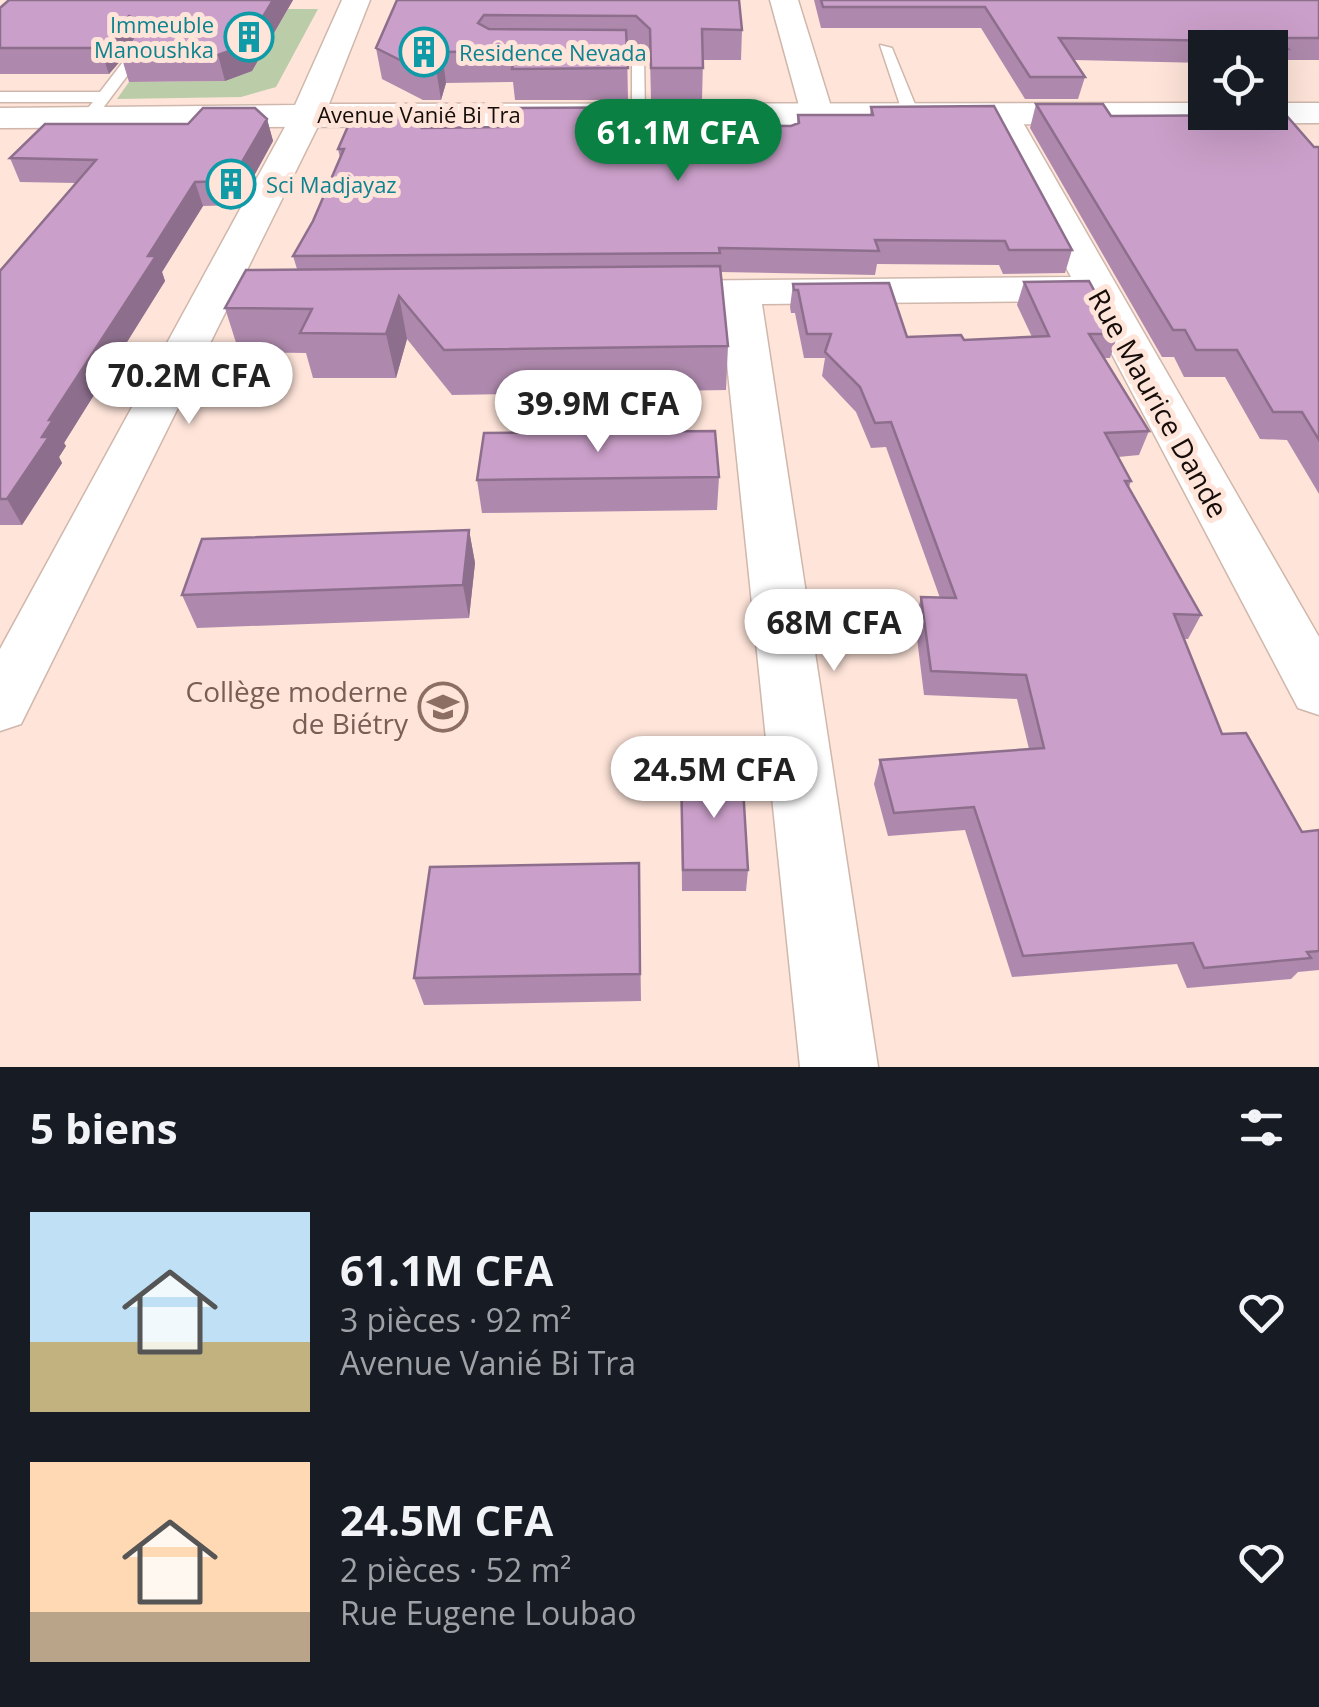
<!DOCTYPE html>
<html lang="fr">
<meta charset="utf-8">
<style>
:root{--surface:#171b24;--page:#242831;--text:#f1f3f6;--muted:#9ea1a6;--accent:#0b8043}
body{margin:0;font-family:"Open Sans",sans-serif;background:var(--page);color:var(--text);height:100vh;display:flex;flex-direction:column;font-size:38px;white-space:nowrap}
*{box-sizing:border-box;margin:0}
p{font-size:32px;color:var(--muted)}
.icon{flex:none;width:55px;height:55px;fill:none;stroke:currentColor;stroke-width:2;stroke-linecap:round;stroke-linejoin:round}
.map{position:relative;height:1067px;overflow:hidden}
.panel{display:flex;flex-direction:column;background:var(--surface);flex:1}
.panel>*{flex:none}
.buttons{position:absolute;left:1188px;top:30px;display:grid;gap:20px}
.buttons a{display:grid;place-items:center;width:100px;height:100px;border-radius:0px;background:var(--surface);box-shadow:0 10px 40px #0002;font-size:50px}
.price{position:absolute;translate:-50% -85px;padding:0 22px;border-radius:35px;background:#fff;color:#222;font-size:32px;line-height:65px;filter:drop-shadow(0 2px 5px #0008)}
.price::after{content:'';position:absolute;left:50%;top:60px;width:30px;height:22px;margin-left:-15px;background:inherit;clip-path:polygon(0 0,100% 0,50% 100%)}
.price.selected{background:var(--accent);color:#fff}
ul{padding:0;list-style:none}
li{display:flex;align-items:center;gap:30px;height:250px;padding:0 30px}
li span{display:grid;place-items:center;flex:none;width:280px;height:200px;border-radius:0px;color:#555}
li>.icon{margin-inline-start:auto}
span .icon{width:120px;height:120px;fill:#fffc;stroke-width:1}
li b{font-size:42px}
h2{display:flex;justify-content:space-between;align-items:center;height:120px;padding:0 30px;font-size:42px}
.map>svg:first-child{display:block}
.green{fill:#bacda8}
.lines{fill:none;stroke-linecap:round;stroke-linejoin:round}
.service-casing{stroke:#d0b7ac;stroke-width:3}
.minor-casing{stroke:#d0b7ac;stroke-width:3}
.tertiary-casing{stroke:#d0b7ac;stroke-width:3}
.service{fill:#fff;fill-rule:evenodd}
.minor{fill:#fff;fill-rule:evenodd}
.tertiary{fill:#fff;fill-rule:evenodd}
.wall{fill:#ae89ad}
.shaded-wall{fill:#8d6f8d}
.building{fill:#ca9fc9;stroke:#8d6f8d;stroke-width:2.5}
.labels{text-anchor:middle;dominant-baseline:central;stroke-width:10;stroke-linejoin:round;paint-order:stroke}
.far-culture-label{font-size:22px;fill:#0d838f;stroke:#fee4d9;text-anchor:start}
.far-street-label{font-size:22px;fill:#160d0a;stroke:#fee4d9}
.street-label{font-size:28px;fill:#160d0a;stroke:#fee4d9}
.education-label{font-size:28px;fill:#785e54;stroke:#fee4d9;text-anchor:end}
</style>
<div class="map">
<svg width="1319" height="1067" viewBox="0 0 1319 1067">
<rect width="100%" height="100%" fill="#fee4d9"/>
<path class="green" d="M288,9H318L276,87L241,97L117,99L129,82L225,81L252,71Z"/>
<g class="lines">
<g class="service-casing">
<path id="service" d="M136,45L148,48L100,112H90L87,109L93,102H0V92H100Z
M880,45L892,48L919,114L916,117L903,114Z
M592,49H631L644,56L645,116L632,113V60L592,55Z"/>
</g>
<g class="minor-casing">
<path id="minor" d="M770,0H798L833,113L828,120H806L801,113Z
M308,104L320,107L324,114L240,284H302L317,287L323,296L317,305L227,309L21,724L0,731V649L292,114L296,107Z
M1002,104L1014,107L1018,114L1319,637V715L1298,708L1084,301L762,304L878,1067H800L721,305H650L635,302L629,293L635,284L650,281L1071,277L986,114L990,107Z"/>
</g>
<g class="tertiary-casing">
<path id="tertiary" d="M342,0H370L329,104L1205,103V112H1270V103H1319V123L0,128V108L295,105Z"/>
</g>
<use href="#service" class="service"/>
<use href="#minor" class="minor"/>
<use href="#tertiary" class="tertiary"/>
</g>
<path class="wall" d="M293,0L252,71L225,81L129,82L122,59L109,74H0V8Z
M397,0H739L742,30L741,60H703L702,100H651L650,59L636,46H627L628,100H515L513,82L446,83L441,100H423L382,79L376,48Z
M814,0H1319V60H1284L1279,71H1270V48H1205V63L1074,60L1085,77L1078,99H1025L981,28H821Z
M1036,104L1319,147V494L1287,440L1260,439L1225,377H1184L1174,357H1162L1030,128Z
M871,107L1072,250L1065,273L1003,274L999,265L877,264L875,275L720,272L728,346L726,390L452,395L407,339L396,378H313L306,353L239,352L225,308L297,269L293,256L313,221L340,158L338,149L426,116L428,128L503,127L704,118L712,125L791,126L797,124L798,115H870Z
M267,119L273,141L238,205L203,206L162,272L165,281L64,443L66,446L59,457L62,463L22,525H0V271L76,183L20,182L10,158L188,124Z
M1024,282L1118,334L1110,358H1104L1149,431L1139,455L1118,457L1131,481L1129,487L1201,615L1188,639H1184L1222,734L1302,832L1319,830V970L1298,972L1291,979L1187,988L1177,964L1012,977L965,830L888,836L874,784L880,760L1029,749L1017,699L924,695L915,622L921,597L940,598L886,447L871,448L856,412L822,376L825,358H804L795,313H791L790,307L793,284L907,337L964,340L1032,337L1017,305Z
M719,477L717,510L482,513L477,480Z
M469,530L475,563L469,618L197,628L182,595Z
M681,772L748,870L746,891H682Z
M639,863L641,1001L424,1005L414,978Z"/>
<path class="shaded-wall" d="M273,0H293L252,71L225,81L218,55Z
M129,16L137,41L120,56L122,59L109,74L100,48Z
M442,52L446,83L441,100L436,69Z
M267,119L273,141L238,205L231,181Z
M195,182L203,206L162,272L165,281L64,443L66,446L59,457L62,463L22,525L7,499L42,437L49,420L148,256Z
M399,296L407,339L396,378L386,334Z
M469,530L475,563L469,618L463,585Z"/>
<path class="building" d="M9,0H273L246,45L218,55L120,56L144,23L129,16L100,48H0V8Z
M397,0H739L742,30L702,29L703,68H651L650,29L636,16L484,15L478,23L489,29L626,30L628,68L512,69L516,51L442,52L436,69H418L376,48Z
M821,0H1319V38H1276L1288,49H1270V48H1233L1227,41L1059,38L1085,77H1030L985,7H823Z
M1036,104H1103L1111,116L1286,115L1314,147H1319V440L1302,412H1273L1237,350H1196L1185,330H1173Z
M994,106L1072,250H1009L1005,241L875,240L879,251L719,248L720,253L293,256L313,221L344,149H338L352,117L426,116L422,128L503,127L507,108L704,107V118H711L712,125L791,126L799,123L798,115H873L871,107Z
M203,108H255L267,119L231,181L195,182L148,256H156L49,420H53L42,437H49L7,499H0V271L96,160L10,158L45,124H188Z
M720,266L728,346L444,350L399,296L386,334L300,333L312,309L225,308L246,270Z
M1089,281L1118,334H1089L1149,431L1105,433L1131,481H1125L1201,615L1174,614L1222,734L1246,733L1302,832L1319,830V951L1307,952L1311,958L1204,968L1193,943L1023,956L974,807L894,813L880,760L1044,748L1026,675L931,671L921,597L956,598L891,422L875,423L860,387L825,352L831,334H807L798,290H794L793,284L889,283L907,337L961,335L964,340L1049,336L1024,282Z
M715,431L719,477L477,480L484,433Z
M469,530L463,585L182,595L202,539Z
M742,771L748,870H683L681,772Z
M639,863L640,974L414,978L430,867Z"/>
<defs>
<g id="building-ring" transform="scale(2.5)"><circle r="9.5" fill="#fee4d9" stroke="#0f9aa8" stroke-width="1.5"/><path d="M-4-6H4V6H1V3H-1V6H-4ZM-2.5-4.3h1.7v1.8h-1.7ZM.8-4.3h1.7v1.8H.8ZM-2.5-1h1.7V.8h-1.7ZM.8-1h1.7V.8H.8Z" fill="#0f9aa8"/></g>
<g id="school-ring" transform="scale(2.5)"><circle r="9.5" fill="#fee4d9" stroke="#8d6e63" stroke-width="1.5"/><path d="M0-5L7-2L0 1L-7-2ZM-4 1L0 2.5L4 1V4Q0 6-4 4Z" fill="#8d6e63"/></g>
</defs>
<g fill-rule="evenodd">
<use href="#building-ring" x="249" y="37"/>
<use href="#building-ring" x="424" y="52"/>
<use href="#building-ring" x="231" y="184"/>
<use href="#school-ring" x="443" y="707"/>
</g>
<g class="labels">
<g class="far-culture-label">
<text x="214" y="24" text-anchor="end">Immeuble<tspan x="214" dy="25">Manoushka</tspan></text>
<text x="459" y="52">Residence Nevada</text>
<text x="266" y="184">Sci Madjayaz</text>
</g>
<g class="far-street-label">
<text x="419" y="114">Avenue Vanié Bi Tra</text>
</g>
<g class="street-label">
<text transform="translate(1159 403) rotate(61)">Rue Maurice Dande</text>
</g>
<g class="education-label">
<text x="408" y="691">Collège moderne<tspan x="408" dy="32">de Biétry</tspan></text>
</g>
</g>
</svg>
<div class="buttons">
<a><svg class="icon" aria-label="locate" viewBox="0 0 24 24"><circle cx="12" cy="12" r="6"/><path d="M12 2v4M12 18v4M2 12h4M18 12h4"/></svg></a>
</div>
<b class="price selected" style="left:678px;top:184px">61.1M CFA</b>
<b class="price" style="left:189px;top:427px">70.2M CFA</b>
<b class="price" style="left:598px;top:455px">39.9M CFA</b>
<b class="price" style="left:834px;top:674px">68M CFA</b>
<b class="price" style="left:714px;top:821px">24.5M CFA</b>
</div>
<section class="panel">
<h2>5 biens<svg class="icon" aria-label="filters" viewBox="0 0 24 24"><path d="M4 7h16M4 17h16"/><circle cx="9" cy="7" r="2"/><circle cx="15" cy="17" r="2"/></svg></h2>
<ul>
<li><span style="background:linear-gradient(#bfe0f5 65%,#c2b280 0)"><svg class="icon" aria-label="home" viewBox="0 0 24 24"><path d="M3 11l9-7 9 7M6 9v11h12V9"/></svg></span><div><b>61.1M CFA</b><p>3 pièces · 92 m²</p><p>Avenue Vanié Bi Tra</p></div><svg class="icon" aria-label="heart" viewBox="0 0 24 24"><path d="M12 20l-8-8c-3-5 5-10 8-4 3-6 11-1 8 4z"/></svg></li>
<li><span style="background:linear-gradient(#ffd9b3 75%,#b9a48a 0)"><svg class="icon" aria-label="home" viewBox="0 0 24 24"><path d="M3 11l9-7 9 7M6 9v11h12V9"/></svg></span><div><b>24.5M CFA</b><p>2 pièces · 52 m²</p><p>Rue Eugene Loubao</p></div><svg class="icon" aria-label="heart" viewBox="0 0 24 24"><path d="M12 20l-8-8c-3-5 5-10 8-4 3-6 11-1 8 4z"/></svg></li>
</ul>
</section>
